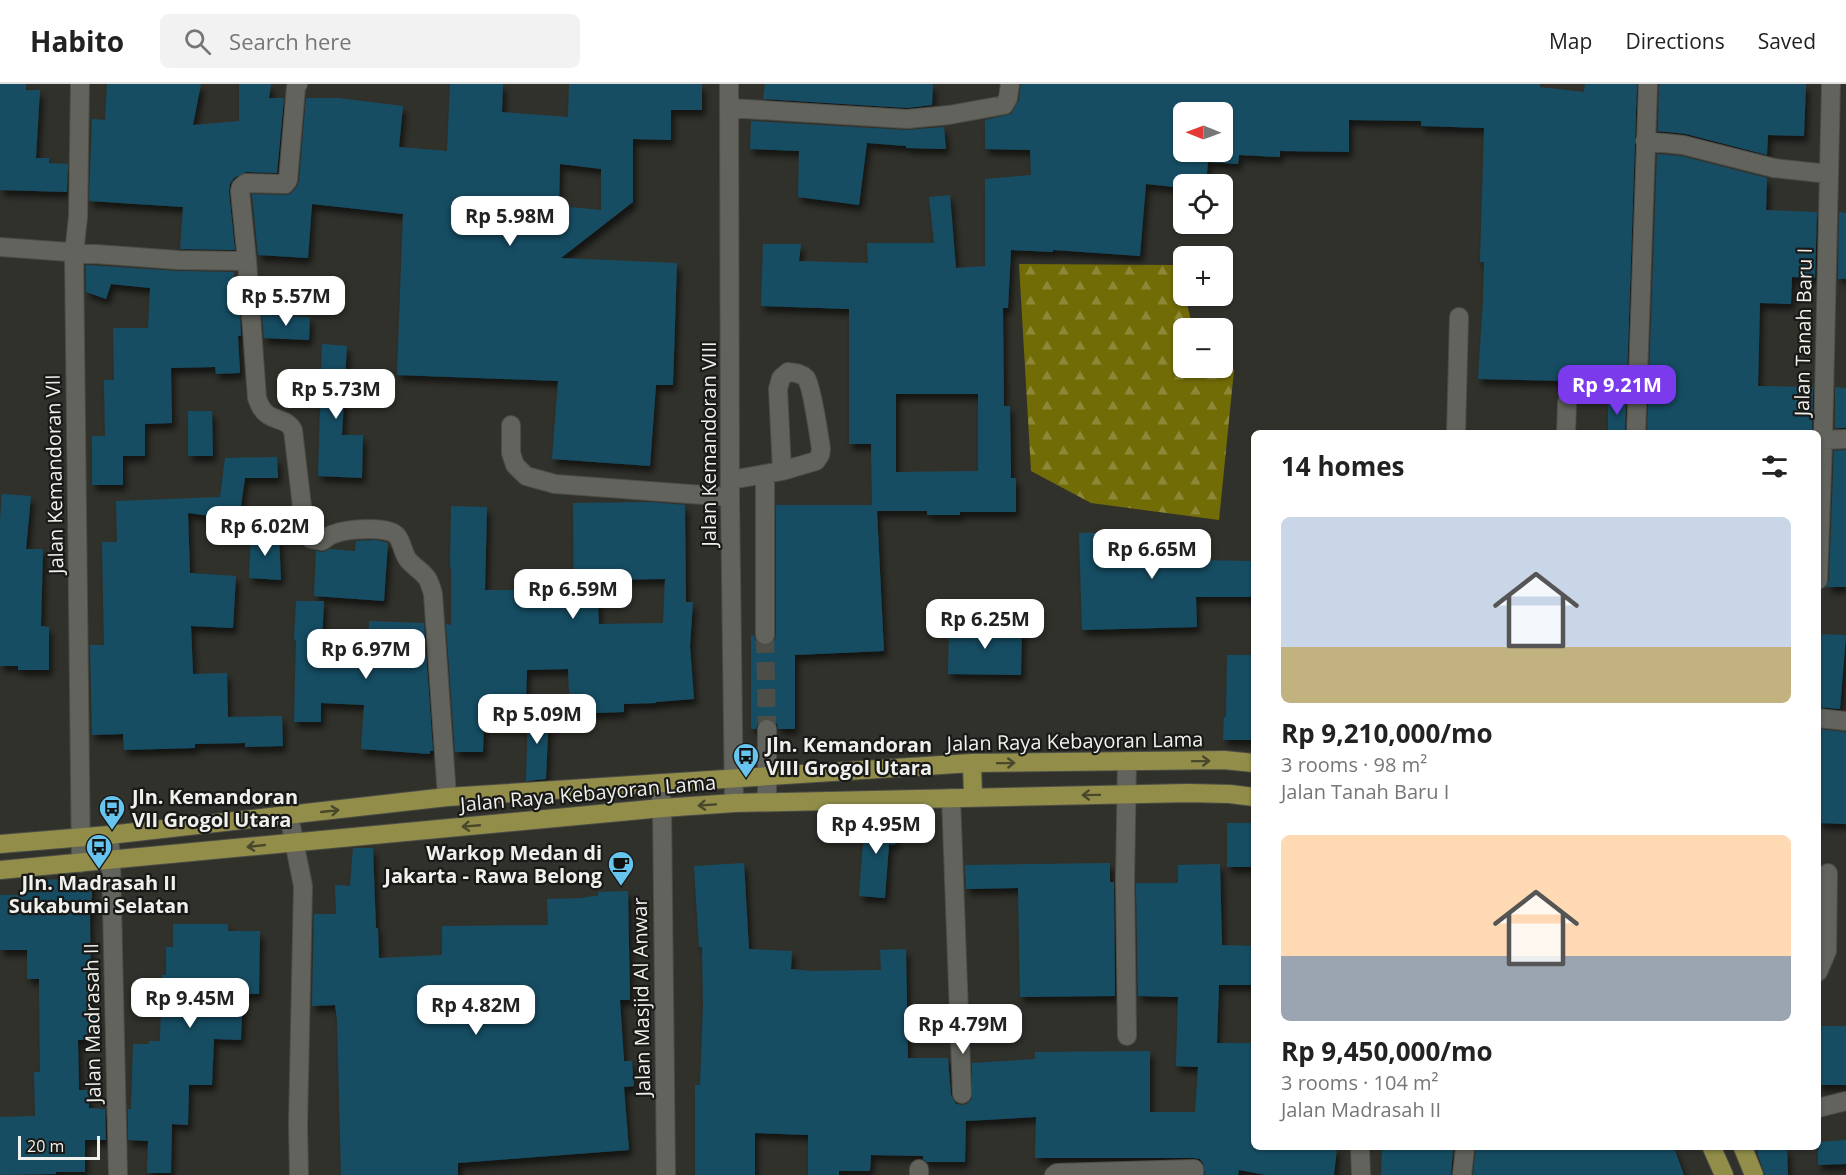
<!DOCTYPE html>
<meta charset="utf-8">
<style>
:root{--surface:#fff;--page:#f2f2f2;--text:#222;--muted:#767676;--line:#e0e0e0;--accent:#7c3aed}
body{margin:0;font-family:"Open Sans",sans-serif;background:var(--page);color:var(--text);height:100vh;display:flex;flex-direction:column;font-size:22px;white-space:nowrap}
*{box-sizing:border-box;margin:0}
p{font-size:20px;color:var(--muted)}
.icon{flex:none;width:33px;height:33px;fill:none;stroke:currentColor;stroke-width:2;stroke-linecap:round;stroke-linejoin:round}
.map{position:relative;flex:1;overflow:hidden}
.details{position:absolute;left:1251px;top:346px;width:570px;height:720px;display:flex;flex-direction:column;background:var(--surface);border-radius:9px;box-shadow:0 2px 4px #0004}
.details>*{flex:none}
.needle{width:39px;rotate:271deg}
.fabs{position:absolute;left:1173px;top:18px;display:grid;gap:12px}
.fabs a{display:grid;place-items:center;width:60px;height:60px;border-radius:9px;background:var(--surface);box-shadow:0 2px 4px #0004;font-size:30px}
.scale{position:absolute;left:18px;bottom:15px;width:82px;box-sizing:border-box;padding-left:6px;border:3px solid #f0f0ed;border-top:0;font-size:16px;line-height:21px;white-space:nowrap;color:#f0f0ed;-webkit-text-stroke:4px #191917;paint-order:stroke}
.price{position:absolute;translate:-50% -51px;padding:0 14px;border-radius:12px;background:#fff;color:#222;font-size:20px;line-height:39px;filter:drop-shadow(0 2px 3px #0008)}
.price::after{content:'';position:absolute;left:50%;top:36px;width:18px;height:14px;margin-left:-9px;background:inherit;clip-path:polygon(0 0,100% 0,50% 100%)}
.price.current{background:var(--accent);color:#fff}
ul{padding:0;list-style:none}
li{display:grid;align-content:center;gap:12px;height:318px;padding:0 30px}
li span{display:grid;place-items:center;height:186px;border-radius:9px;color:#555}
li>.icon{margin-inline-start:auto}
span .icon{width:108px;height:108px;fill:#fffc;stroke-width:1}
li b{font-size:26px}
h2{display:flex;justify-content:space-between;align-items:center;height:72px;padding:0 30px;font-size:26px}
header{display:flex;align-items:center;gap:36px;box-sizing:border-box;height:84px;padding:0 30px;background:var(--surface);border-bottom:2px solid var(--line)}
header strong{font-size:28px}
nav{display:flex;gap:33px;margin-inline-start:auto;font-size:21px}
.search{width:420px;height:54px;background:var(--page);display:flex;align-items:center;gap:15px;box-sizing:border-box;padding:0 21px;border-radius:9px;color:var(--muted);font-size:22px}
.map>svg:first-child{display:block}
.forest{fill:url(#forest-firs)}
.building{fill:#194d63;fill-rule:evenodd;filter:url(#shadow)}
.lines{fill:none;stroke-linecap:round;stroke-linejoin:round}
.minor-tunnel{stroke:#4e4e49;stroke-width:18;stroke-dasharray:18 9;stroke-linecap:butt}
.minor-casing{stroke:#4d4d48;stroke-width:20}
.major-casing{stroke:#4d4d48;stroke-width:20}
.minor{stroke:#63635d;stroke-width:18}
.major{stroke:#928e4a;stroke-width:18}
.oneway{stroke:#49482b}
.labels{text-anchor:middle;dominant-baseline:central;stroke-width:4.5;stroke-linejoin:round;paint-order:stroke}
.street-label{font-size:20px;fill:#f0f0ed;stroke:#191917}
.poi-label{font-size:20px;font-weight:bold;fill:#f0f0ed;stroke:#191917;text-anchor:start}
</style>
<header>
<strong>Habito</strong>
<div class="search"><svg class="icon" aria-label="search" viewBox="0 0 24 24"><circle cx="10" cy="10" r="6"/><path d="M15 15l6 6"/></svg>Search here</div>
<nav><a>Map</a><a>Directions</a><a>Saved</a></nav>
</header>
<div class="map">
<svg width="1846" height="1091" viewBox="0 0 1846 1091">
<defs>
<pattern id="forest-firs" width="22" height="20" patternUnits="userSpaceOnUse" patternTransform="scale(1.5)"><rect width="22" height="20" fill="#726c07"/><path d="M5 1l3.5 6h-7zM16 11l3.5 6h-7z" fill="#8d8838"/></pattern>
<filter id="shadow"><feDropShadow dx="3.5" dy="6" stdDeviation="3" flood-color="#0009"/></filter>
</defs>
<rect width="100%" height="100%" fill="#31312c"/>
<path class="forest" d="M1019,180L1177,181L1193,244H1184V284H1222L1223,274L1234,286L1219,436L1091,419L1031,387Z"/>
<path class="building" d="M0,0H26V6H40L36,74H49V79L68,80L67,108L0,106Z
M107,0H201L193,41L239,37V0H271L269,14H284L277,89L246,88L234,94L230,100L229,108L235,166L180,165L183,123L89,117L92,35L105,36Z
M450,0H503L502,28L568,33L569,0H702V26H671V56L633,55V118L561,174L677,179L673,301H656L650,382L552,375L558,297L397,291L403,130L312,120L308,174L258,171L252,110L285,111L290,110L297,103L299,97L306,14H338L403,22L399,63L447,67ZM560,80L601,85V126L559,122Z
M765,0H933L932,21L907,24L763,15Z
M1021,0H1540V3L1584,8L1585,0H1637L1627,294H1581L1569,297L1478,295L1483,216L1484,178H1480L1484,44L1421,42V37L1349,36V68L1280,67V73L1239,71L1238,80L1208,78L1206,100H1184V104L1146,100L1140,172L1053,166V168L1011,166L1008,224H1003L1004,322H1010L1011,394H1016V428H960V431H927V427H877L884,567L795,571V645H778L777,640L773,636L766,634L758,639L756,645H751V551H754L755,556L759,560L764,562L771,560L775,556L776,551V421H872L871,360H849V225L761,222L763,160H801L799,177L868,179L867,159H934L929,113L950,111L956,184L985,182V95L1031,91L1030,66L985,65V36L1011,30L1019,16ZM1184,28H1222V68H1184ZM896,310H978V387L896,388Z
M1659,0H1806L1804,52L1768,51L1767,71L1686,50L1658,47Z
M751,37L906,46L944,43L946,65L906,64V62L867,59L859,121L798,113L799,67L750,65Z
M1657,70L1681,72L1767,94L1766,126L1817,128L1815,194L1792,193L1791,220L1760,219L1758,302L1813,303L1812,350H1647Z
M1839,128L1846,129V195H1838Z
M86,181L177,187L234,188L231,229L240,230L241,252H238L240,289L216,290L215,283L171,284L172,339L145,340V372H123V401H92V352H105L104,296H114L113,244H148L150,204L111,200L106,215L86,208Z
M262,231L310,233L309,256L264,254Z
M322,260L347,262L342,351H363L362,394L318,392Z
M1835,303L1846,304V344H1835Z
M1608,316H1626L1625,349L1608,348Z
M188,327H212L213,372H188Z
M1846,366V503H1826L1829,496L1834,367Z
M277,373L278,394H245L239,436L188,429L190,489L236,492L233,544L191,542L193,590L227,589L228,633L282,632L283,662L245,663V659L195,660V664L124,666L123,650L92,651L90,561H104L102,458H117L116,417L220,413L225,374Z
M2,410L31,412L26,465H43L41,542L49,543V586H18V582H0V436Z
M650,418L685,421L686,518H693L690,562L694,615L656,618V619L624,620V628L570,630L568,585L527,586L525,643L484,641L483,668H455L446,540L451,541V483H450L451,422L487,423L485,506H528V524L574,523L573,419ZM665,495L663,539L599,540L597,496Z
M1194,446L1195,476L1254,477V513H1196L1197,543L1082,546L1079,449Z
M251,449L279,451L281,496L249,494Z
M376,456L388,459L384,517L314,512L316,467L324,468L330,465L355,467L356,457Z
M296,517H324L322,558L368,560L369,537L424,539L433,667H430V670L361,665L364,621L321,619V638H294L296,556H294Z
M949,542L1022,543L1021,591L948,590Z
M1818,550L1846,551L1840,625L1818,623Z
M1227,571H1254V656H1223L1224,633H1226Z
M528,626L549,627L546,695L526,697Z
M1818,645L1846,648V740L1818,739Z
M865,732L897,735L895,761L889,760L885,814L859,812Z
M1227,739H1254V783H1227Z
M353,764H373L376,844H378L379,874L442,871V842L548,841L547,815L585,814V813L598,812V808L628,807L630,916H620L624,977H632L634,1002L624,1003L629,1066L458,1079V1091H341L337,935L335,921L312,922L314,830H336L335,801L350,802Z
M744,779L749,865L792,867L791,885L811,887L881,886L880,866L906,865L908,974H948L951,1011L956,1020L962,1021L967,1020L972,1015V979L1035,975V968L1150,967V1028H1195L1198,983L1176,982L1178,913L1138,912L1136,799H1178V781L1220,780L1222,861L1254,862V901H1219L1217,959H1254V1064H1337L1334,1091H1266L1239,1086L1238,1091H1205L1203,1079L1200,1075L1194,1074H1035L1036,1033L966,1037L965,1078H927L923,1075V1072L871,1071L870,1087H839V1091H808V1051L755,1049V1091H695V1001H700L703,921L702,863H699L694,782Z
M1110,779V798H1114L1115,912L1020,913L1018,804L966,805L965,781Z
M92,795V829H90L91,930H95V956H78L79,1006H89V1024L105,1025L106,1056H85V1088H56V1090L0,1091V1033L35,1032L34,988H40L39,895H27V866H0V811H24L23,796Z
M173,840H228V847H260L259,910H243L241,956L214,955L212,1001H189L188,1041L172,1040L171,1089H147L148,1057L128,1056V1025H131L133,960H149V957H160L162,891H166V863H173Z
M1818,942H1846V1001H1818Z
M1846,1056V1080L1818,1081V1058Z
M1476,1064H1674L1684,1091H1473Z
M1758,1064H1787L1788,1091H1765L1758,1071Z
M1382,1065L1453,1066L1451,1091H1381Z"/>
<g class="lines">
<path class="minor-tunnel" d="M765,551L767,645"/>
<g class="minor-casing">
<path id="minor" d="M80,0L78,133L74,170L81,779
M729,0L730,413L734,719
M730,24L907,35L949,31L1004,21L1008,14L1010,0
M1645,57L1683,61L1774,84L1829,90
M0,163L178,176L247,177L240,107L241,103L246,99L285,100L288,96L296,3L298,0
M247,177L257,314C266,342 283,329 293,346L305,448L311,455L322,457C326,454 330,451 334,450C346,445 389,441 397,452C403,459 402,469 409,477C424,492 427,488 433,510L447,713
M511,341V369L515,381L526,392L555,400L730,413
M1456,350L1459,233
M1566,350L1567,319L1571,308L1581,305H1638
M1636,350L1648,0
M1823,356L1846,355
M731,396L782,387L816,377L820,371L821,365C819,352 812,302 806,294C801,289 795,289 788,288L781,294L778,305L782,387
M1818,496L1823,356L1831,0
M765,551V390
M1818,634L1846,637
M767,645V718
M1127,677L1125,796L1127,952
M660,699L662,724L666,1091
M951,714L962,1010
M289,732L303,802L298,1041L299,1091
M109,751L111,776L118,1091
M1818,888L1827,867L1828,789
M1818,1024L1846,1017
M1360,1064L1361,1091
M919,1085V1091
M1054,1091L1057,1089L1194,1085V1091
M1462,1091L1465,1064"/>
</g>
<g class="major-casing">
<path id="major" d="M972,679L973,713
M0,760L109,751L447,713L972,679L1224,676L1254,679
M0,786L662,724L734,719L1188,709L1230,710L1254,713
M1712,1064L1724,1091
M1743,1064L1754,1091"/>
</g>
<use href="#minor" class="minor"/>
<use href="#major" class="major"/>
</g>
<defs><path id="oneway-shaft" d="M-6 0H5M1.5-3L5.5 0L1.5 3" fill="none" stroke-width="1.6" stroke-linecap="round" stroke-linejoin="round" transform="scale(1.5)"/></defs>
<g class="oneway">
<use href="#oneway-shaft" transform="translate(1201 677) rotate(-1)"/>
<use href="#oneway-shaft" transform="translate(1006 679) rotate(-1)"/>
<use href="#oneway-shaft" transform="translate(1091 711) rotate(179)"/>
<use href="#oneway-shaft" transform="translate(707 721) rotate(176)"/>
<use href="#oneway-shaft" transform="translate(330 727) rotate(-6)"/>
<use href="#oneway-shaft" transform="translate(471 742) rotate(175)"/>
<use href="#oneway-shaft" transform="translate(256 762) rotate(174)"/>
</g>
<defs>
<g id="bus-pin" transform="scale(1.35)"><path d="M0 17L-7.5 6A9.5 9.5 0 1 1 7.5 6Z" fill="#66c4ef" stroke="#191917"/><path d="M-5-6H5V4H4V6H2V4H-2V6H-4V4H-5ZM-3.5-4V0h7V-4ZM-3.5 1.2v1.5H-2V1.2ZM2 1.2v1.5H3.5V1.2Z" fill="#111"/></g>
<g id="cafe-pin" transform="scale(1.35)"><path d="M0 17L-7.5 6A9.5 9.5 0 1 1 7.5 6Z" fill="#66c4ef" stroke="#191917"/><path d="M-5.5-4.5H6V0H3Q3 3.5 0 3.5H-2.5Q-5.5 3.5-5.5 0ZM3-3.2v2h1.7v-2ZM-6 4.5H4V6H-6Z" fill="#111"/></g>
</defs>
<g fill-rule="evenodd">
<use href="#bus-pin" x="746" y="672"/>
<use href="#bus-pin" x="112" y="724"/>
<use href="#bus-pin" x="99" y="763"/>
<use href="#cafe-pin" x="621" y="780"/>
</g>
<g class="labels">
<g class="street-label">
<text transform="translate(1803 248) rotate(-89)">Jalan Tanah Baru I</text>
<text transform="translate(708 360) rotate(-90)">Jalan Kemandoran VIII</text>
<text transform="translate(54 390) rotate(-91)">Jalan Kemandoran VII</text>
<text transform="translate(1075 657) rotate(-1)">Jalan Raya Kebayoran Lama</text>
<text transform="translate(588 709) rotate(-5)">Jalan Raya Kebayoran Lama</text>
<text transform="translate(641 913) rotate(-91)">Jalan Masjid Al Anwar</text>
<text transform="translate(92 939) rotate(-91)">Jalan Madrasah II</text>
</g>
<g class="poi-label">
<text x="766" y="660">Jln. Kemandoran<tspan x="766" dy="23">VIII Grogol Utara</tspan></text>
<text x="132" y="712">Jln. Kemandoran<tspan x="132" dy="23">VII Grogol Utara</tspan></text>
<text x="602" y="768" text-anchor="end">Warkop Medan di<tspan x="602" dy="23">Jakarta - Rawa Belong</tspan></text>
<text x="99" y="798" text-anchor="middle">Jln. Madrasah II<tspan x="99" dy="23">Sukabumi Selatan</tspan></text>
</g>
</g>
</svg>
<div class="fabs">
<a><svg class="needle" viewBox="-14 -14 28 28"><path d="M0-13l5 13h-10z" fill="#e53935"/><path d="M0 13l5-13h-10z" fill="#767676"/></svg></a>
<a><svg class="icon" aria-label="locate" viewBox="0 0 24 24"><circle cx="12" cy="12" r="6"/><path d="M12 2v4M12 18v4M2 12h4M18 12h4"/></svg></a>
<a>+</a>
<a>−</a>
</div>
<div class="scale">20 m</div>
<b class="price" style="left:510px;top:163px">Rp 5.98M</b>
<b class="price" style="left:286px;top:243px">Rp 5.57M</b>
<b class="price current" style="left:1617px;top:332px">Rp 9.21M</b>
<b class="price" style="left:336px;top:336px">Rp 5.73M</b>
<b class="price" style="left:265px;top:473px">Rp 6.02M</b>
<b class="price" style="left:1152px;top:496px">Rp 6.65M</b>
<b class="price" style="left:573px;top:536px">Rp 6.59M</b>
<b class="price" style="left:985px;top:566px">Rp 6.25M</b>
<b class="price" style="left:366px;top:596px">Rp 6.97M</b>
<b class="price" style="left:537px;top:661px">Rp 5.09M</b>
<b class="price" style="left:876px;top:771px">Rp 4.95M</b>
<b class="price" style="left:190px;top:945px">Rp 9.45M</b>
<b class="price" style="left:476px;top:952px">Rp 4.82M</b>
<b class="price" style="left:963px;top:971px">Rp 4.79M</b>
<section class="details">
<h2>14 homes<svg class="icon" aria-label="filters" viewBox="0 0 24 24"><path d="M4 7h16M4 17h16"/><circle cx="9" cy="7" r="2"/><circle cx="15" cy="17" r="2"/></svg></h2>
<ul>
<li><span style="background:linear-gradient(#c9d6e8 70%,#c2b280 0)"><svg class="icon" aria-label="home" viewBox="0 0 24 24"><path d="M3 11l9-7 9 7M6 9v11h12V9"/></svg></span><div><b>Rp 9,210,000/mo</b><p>3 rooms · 98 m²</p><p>Jalan Tanah Baru I</p></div></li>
<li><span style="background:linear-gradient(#ffd9b3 65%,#9aa5b1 0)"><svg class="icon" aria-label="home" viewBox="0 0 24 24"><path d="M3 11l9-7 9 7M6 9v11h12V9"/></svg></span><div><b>Rp 9,450,000/mo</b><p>3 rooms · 104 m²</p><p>Jalan Madrasah II</p></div></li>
</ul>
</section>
</div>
